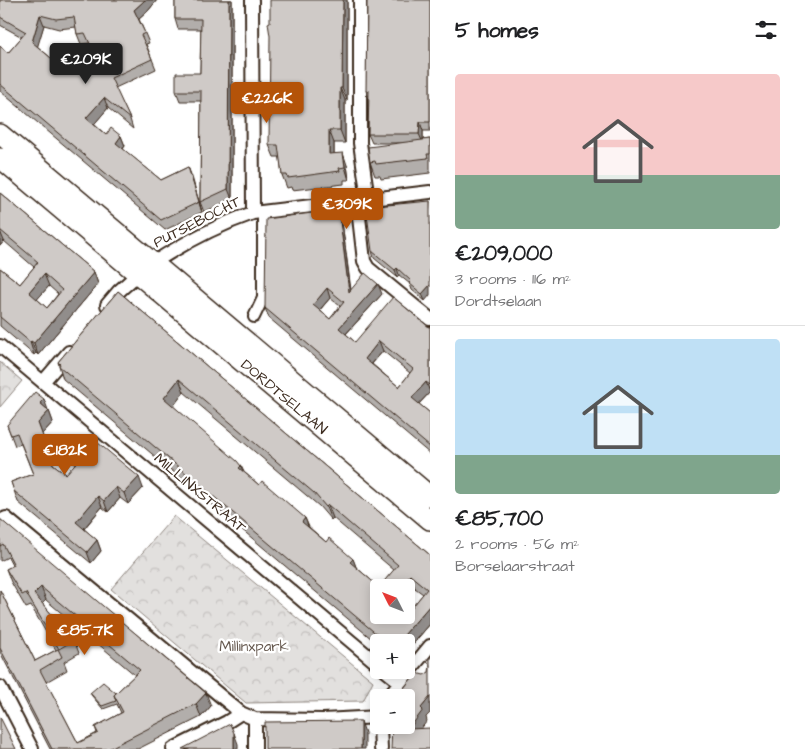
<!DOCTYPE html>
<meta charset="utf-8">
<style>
:root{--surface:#fff;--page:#f2f2f2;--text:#202124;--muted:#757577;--line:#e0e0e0;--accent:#b45309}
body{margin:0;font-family:"Architects Daughter",sans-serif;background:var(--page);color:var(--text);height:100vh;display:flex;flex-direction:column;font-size:19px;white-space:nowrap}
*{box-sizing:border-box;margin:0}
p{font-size:16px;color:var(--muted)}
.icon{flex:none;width:28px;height:28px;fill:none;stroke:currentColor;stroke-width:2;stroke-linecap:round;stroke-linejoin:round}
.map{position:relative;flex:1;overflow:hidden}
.sheet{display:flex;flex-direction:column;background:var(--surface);width:375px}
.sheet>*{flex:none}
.needle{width:32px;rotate:312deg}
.fabs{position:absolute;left:370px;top:579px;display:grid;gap:10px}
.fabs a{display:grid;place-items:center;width:45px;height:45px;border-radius:5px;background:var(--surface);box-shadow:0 2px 12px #0003;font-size:25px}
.price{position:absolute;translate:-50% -42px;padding:0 11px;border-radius:5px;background:var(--accent);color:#fff;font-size:16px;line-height:32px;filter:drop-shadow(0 1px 2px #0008)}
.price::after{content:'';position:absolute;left:50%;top:30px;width:15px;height:11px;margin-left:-8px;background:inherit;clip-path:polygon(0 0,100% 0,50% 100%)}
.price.current{background:#222;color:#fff}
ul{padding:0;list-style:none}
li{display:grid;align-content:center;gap:10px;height:265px;padding:0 25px}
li+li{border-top:1px solid var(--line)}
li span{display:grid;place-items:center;height:155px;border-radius:5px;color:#555}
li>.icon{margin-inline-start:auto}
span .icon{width:90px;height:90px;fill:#fffc;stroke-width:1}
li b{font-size:21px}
h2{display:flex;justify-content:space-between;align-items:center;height:60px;padding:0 25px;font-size:21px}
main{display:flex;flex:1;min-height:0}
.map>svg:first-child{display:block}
.park{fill:url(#park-crowns);stroke:#8e857e}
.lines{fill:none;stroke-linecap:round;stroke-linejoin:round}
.pedestrian-casing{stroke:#3b2a1e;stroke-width:14}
.minor-casing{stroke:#3b2a1e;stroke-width:16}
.secondary-casing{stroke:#3b2a1e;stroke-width:22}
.pedestrian{stroke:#fff;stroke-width:10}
.minor{stroke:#fff;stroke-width:12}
.secondary{stroke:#fff;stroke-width:19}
.wall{fill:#b2aeab;stroke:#3b2a1e;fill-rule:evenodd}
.shaded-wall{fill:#918d8b;stroke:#3b2a1e}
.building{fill:#cfcac7;stroke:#3b2a1e;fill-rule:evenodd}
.labels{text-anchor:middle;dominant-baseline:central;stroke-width:4.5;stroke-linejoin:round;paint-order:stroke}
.street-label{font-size:15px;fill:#3b2a1e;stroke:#fff}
.park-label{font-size:15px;fill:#65584e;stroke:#fff}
</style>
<main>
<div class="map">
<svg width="430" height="749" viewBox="0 0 430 749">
<defs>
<pattern id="park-crowns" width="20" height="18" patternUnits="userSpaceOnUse" patternTransform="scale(1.25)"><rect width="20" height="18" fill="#e2e0de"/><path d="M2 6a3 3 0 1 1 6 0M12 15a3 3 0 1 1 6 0" fill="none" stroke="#c3c0be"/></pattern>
</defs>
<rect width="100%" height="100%" fill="#fff"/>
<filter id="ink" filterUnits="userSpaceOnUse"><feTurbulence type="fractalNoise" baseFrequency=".02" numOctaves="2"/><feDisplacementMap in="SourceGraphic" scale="10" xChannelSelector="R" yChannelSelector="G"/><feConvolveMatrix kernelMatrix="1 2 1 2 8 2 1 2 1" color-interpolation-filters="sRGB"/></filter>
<g filter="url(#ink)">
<path class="park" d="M0,362L22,381L0,407Z
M174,516L373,681L363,701L246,703L111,589Z"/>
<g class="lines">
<g class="pedestrian-casing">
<path id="pedestrian" d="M254,317L263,298V212"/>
</g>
<g class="minor-casing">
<path id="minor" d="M360,0V143L366,185L359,217L364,261L368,268L430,319
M253,213L430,192
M153,263C184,243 218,225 253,213L252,0
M107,305L119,291L138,274
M0,346L379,665
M43,382L69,352
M0,521L6,518L241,713L255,719L323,720L379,717
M385,670L400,682
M0,687L32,749
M387,698L430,646
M255,719V749
M380,725L381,749
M173,749L227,722L241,713"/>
</g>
<g class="secondary-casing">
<path id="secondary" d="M0,134L430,496
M0,158L430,520"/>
</g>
<use href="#pedestrian" class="pedestrian"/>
<use href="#minor" class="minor"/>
<use href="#secondary" class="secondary"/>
</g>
<path class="wall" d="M0,0H157L148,11L139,19L149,43L146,44L156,69L115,88L130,119L133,129L108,108L94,124L106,135L121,136L125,146L123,149L161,180L188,167L202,212L165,230L0,91V46L8,53L22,37L0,25ZM44,25L59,29L76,27L77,34L81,44L89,43L98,62L70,74L37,46Z
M175,0H232V199L204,212L200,202L201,101H180L176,91L200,73L201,29H178L175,19Z
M347,0V100H345V143H334V154L347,165L349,180H344V184L292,190L291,187L287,188L282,175L280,157H274L269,145Z
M430,0V131H423V140L430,139V173L381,179L380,176H375L370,162L402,143H372L368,134L369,97L366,91Z
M0,193L94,272L98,284L38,355L36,353L34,355L0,326V268L20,284L34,267L4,241L0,246ZM49,286L58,294L47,308L37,299Z
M430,201L425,301L412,290L410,284L399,275L397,277L374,258L372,251Z
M335,210L336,213H339L342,222L351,290L382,294L346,334L355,342L430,328V392L419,404L430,413V454L269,318L265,308ZM330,298L340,306L330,319L320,310ZM383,351L410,373L399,387L372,364Z
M118,291L430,555V624L406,652V642H379V645L63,379L58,362ZM184,392L319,506L331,520L333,518L394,570L379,587L356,567L353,559L326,542L309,527L305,518L259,485L244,472L241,466L173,406ZM406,588V597L415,588L423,594L400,622L379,615Z
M47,410L49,411L53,422L42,434L53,464L66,474L79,460L77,454L143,488L128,504L120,498L108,512L102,507L84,529L97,540L101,551L91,563L18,502L11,482L33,474L21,444L15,446L7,425Z
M0,519L211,706L201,717L138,749H50L0,652V590L35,661L56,650L31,606L26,608L11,582L6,569L13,566L8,557L0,561ZM46,600L135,675L116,693H90L92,696L103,709L117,704L121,713L95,727L97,733L78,743L46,682L67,670L64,662L79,653L74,640L42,603Z"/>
<path class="shaded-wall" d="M145,0H157L148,11L138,20L134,10Z
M229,0H232V199L228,189Z
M343,0H347V100L342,88Z
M40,15L44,25L36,52L32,42Z
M340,88L345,100V143L340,130Z
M104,98L108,108L90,129L86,118Z
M420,122L423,131V143L419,134Z
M329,130L334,143V167L329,154Z
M121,136L125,146L119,153L116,143Z
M343,153L347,165L349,180L345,167Z
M188,167L192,177L202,212L199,202Z
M339,213L342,222L352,302L349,292Z
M0,231L4,241L0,246Z
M397,268L399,275L397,277L395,270Z
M94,272L98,284L38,355L34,343Z
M44,274L49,286L33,304L29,292Z
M378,284L382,294L342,338L339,328Z
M430,285V295L425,301L422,294Z
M327,288L330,298L316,314L313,305Z
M31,341L36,353L34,355L30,342Z
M379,341L383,351L368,368L365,359Z
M179,379L184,392L169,412L164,398Z
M426,382L430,392L415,408L412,398Z
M44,399L48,410L40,403Z
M49,411L53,422L42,434L38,423Z
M241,466L246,479L239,468Z
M139,477L143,488L128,504L124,493Z
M116,487L120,498L108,512L104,501Z
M98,496L102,507L80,533L76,522Z
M328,505L333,518L331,520L326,507Z
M305,518L310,531L302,522Z
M97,540L101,551L91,563L87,552Z
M353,559L358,572L350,562Z
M410,575L415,588L406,597V588H399Z
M41,587L46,600L39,607L34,594Z
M430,605V624L406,652V642H398Z
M206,693L211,706L201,717L196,704Z
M430,697V713L426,717L427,721L413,739L409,729L421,708Z
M361,721L365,733V749H361Z
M234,733L238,744V749H234Z"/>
<path class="building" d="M0,0H145L134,10L145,33L141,35L152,59L111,78L130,119L104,98L86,118L106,135L111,128L121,136L116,143L161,180L188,167L199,202L161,220L0,84V46L8,53L26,32L0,17ZM40,15L56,19L74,17L77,34L85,33L98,61L70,74L32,42Z
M175,0H229L228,189L200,202L201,91H176V73H200L201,19H175Z
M270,0H343L342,88H340V130H329V154L343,153L345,167L339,168L340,171L288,178L287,175H282L278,145H269L270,36L268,23L270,22Z
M367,0H430V122H420L419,134H368L369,91H366Z
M430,139V154H427L428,158L376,164L375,161L370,162L368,147Z
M0,193L94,272L34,343L31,341L30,342L0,317V268L20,284L38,262L0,230ZM44,274L62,290L47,308L29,292Z
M430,201V285L422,294L409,283L411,281L397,268L395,270L372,251L366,207Z
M335,210L336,213H339L349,292L365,273L378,284L339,328L355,342L393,297L430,328V385L426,382L412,398L430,413V447L265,308L266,219ZM327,288L344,302L330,319L313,305ZM379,341L413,369L399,387L365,359Z
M118,291L430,555V605L398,642H386L59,366L60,364L58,362ZM179,379L314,493L326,507L328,505L398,565L379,587L350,562L353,559L329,538L326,542L302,522L305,518L262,481L259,485L239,468L241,466L237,461L164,398ZM410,575L427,589L400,622L391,615H379V588H399Z
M35,392L44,399L40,403L49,411L38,423L53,464L66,474L81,457L77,454L91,437L139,477L124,493L116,487L104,501L98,496L76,522L97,540L87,552L14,491L11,482L33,474L17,433L11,435L7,425Z
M0,519L206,693L196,704L108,749H52L0,648V590L35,661L58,649L62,657L40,670L78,743L98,733L95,727L123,712L114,695L140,670L41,587L34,594L74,640L59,649L26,593L22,595L6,569L14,565L3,544L0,546Z
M430,657V697L421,708L423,710L409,729L430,728V749H391L392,725H406V698H396L416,673L424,675L429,672L430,665L427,661Z
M103,682L116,693L114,695L116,701L102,706L90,693Z
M0,717L16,749H0Z
M361,721V749H265V722Z
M230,724L234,733V749H182Z"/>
</g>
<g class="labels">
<g class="street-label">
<text transform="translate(197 222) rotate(-27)">PUTSEBOCHT</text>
<text transform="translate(284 397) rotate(40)">DORDTSELAAN</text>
<text transform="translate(200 493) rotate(40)">MILLINXSTRAAT</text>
</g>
<g class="park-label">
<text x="254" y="646">Millinxpark</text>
</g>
</g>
</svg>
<div class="fabs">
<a><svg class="needle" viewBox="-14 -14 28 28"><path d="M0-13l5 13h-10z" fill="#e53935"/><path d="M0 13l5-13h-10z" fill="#757577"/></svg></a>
<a>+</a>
<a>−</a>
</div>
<b class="price current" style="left:86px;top:85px">€209K</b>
<b class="price" style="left:267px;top:124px">€226K</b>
<b class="price" style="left:347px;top:230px">€309K</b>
<b class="price" style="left:65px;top:476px">€182K</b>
<b class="price" style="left:85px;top:656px">€85.7K</b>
</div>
<section class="sheet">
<h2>5 homes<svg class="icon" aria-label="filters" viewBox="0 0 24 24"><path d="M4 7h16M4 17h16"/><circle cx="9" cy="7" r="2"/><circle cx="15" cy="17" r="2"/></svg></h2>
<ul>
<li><span style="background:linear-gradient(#f6c9c9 65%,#7fa58c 0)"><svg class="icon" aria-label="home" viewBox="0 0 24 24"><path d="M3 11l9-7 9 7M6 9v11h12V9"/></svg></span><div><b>€209,000</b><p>3 rooms · 116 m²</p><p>Dordtselaan</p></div></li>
<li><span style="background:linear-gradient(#bfe0f5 75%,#7fa58c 0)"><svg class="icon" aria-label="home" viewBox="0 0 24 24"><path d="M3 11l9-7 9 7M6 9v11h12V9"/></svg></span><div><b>€85,700</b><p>2 rooms · 56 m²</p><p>Borselaarstraat</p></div></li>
</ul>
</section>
</main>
